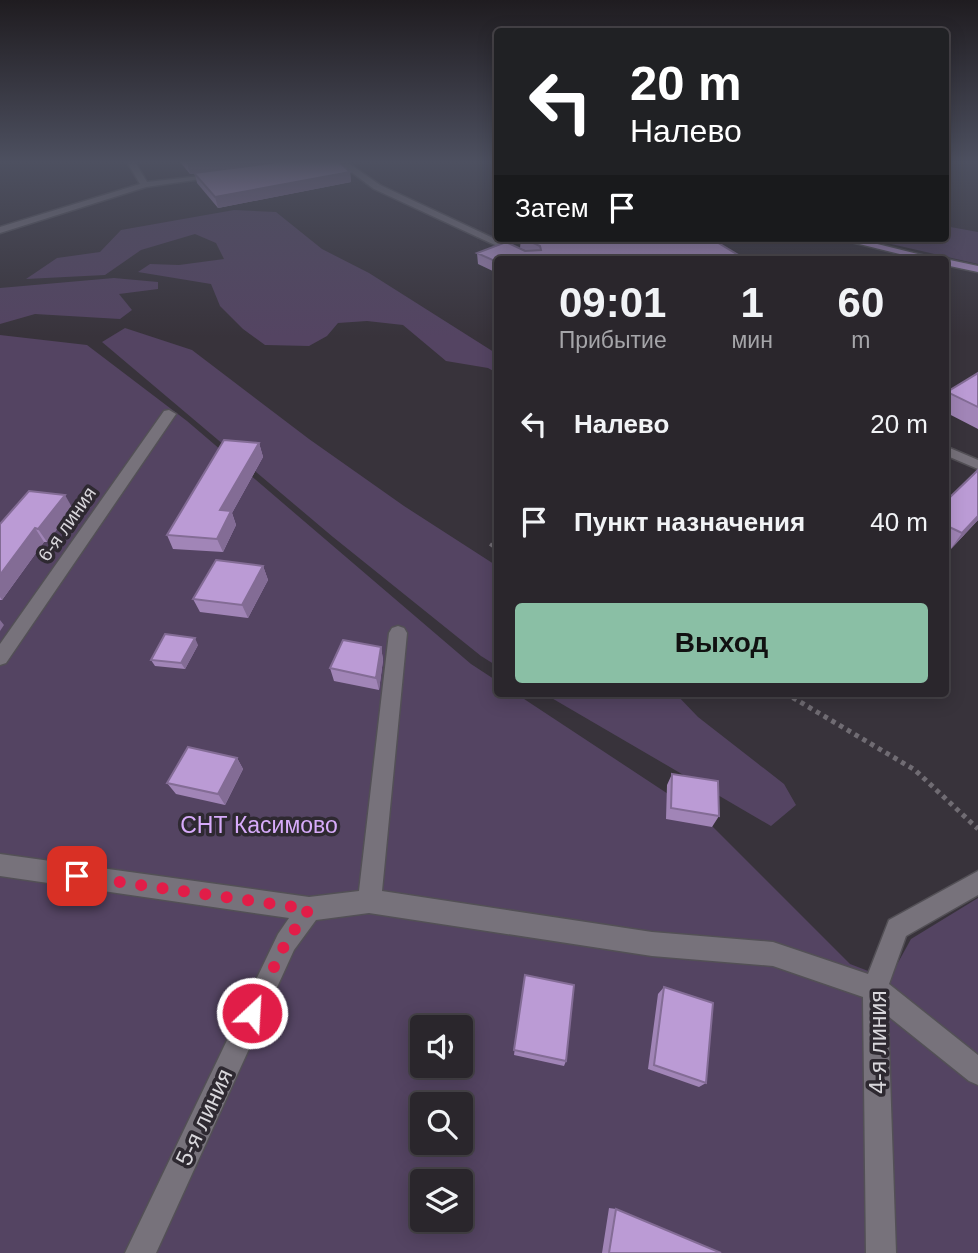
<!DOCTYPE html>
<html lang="ru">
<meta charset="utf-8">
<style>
:root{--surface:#2a262c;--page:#363238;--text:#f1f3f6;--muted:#a5a5a9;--line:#464348;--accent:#8abfa5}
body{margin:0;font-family:Arial,sans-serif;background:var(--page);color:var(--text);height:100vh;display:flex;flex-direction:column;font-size:26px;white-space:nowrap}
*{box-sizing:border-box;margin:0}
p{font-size:23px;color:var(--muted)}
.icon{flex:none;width:38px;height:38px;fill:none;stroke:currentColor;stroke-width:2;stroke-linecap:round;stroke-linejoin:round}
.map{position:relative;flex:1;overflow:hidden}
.drawer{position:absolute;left:494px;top:256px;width:455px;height:441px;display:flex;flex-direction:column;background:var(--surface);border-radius:7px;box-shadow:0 4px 18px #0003,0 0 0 2px var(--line)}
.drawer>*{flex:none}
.banner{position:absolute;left:494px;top:28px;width:455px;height:214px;border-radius:7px;box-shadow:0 4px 18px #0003,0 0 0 2px var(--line);background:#202124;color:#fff;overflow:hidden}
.tools{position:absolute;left:410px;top:1015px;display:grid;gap:14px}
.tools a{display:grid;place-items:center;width:63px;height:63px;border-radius:7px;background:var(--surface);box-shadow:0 4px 18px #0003,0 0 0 2px var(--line);font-size:35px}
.pin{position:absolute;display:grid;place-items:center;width:60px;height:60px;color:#fff;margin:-30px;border-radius:14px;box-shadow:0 4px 10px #0006}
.me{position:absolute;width:77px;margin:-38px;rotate:25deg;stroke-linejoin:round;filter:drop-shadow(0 0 5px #0008)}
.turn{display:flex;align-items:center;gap:24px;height:147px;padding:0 21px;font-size:32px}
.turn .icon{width:91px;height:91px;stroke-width:2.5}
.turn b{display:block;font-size:49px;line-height:60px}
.then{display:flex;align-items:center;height:66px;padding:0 21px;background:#0003;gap:14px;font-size:26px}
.eta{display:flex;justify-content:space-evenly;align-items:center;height:119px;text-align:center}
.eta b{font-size:42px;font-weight:700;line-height:49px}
.action{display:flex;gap:14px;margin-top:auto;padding:14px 21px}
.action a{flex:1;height:80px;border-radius:7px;background:var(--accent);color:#111;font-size:28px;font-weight:700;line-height:80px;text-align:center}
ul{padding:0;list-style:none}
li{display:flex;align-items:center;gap:21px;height:98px;padding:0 21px}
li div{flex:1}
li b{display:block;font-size:26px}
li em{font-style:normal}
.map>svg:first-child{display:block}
.green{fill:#544462;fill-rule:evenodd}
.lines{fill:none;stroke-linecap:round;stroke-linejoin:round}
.service-casing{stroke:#535056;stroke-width:3}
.minor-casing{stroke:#535056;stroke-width:3}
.primary-casing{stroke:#535056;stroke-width:3}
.path-far1{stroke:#706c73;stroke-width:3.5;stroke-dasharray:3.5 3.5;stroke-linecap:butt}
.path{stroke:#706c73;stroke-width:5;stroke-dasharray:4.5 4.5;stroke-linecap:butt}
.service{fill:#77727b;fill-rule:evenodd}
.minor{fill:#77727b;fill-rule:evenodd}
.primary{fill:#ab8dc3;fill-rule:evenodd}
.wall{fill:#a185b7}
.shaded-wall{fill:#836c95}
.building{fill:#bb9bd5;stroke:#836c95;stroke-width:2}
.route{stroke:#e11d48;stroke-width:12;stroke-dasharray:0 21.6}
.labels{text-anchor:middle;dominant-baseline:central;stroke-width:7;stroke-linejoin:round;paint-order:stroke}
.street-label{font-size:19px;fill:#d9d7dc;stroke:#2e2931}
.near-park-label{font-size:23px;fill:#d7abfa;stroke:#2e2931}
.near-street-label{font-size:23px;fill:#d9d7dc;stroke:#2e2931}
</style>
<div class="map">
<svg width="978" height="1253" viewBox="0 0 978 1253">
<rect width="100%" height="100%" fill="#38333b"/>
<path class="green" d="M234 210 276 212 322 249 369 273 497 354V373L488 368 446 361 403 325 367 321 338 323 327 336 309 346 265 345 243 329 220 306 211 284 138 272 150 264 179 265 224 259 216 243 195 234 141 250 105 275 26 279 57 258 100 252 121 230Z
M945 226 978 232V264L865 238H945Z
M114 278 158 282V289L119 294 132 310 120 319 35 314 0 324V288Z
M125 328 192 350 309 439 404 506 497 566V666L481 656 333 537 102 342Z
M0 335 87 345 187 421 471 664 497 681V693H515L703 817 850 964 889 979 911 939 978 898V1253H0ZM422 1027H460V1066H422ZM422 1104H460V1143H422ZM422 1181H460V1220H422Z
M543 693H675L698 717 784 784 796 805 771 826Z"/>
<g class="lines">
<defs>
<path id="service" d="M127 162H135L147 182 218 174 222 176 146 187 0 233V227L140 184Z"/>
<path id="minor" d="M338 162H347L380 185 538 259H525L374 189Z
M169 410 176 414 6 663 0 665V644L164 411Z
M945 446 978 460V469L945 455Z
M398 626 404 628 407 633 382 891 652 932 773 942 868 974 889 920 978 871V895L906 936 889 984 978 1055V1085L969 1081 888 1016 896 1253H866L863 997 773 966 652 956 369 913 316 920 294 950 156 1253H125L278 934 289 918 0 876V854L309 897 359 891 389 633 392 628Z"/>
<path id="primary" d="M835 238H853L938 259H920Z
M945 259 978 266V272L945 265Z"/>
</defs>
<use href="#service" class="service-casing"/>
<use href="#minor" class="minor-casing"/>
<use href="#primary" class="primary-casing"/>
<path class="path-far1" d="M490 544 497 549"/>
<path class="path" d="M785 693 915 770 978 829"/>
<use href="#service" class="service"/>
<use href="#minor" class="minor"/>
<use href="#primary" class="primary"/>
</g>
<path class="wall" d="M180 162H339L350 172 351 182 218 208 197 183 195 174H190Z
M521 238H710L497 259V273L478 264 477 253 527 251 520 248Z
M978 373V429L945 412V395L947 392Z
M259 443 263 457 232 513 236 525 223 552 173 549 167 535Z
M945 502 978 520 950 550 945 548Z
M73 509 47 542H44L2 600H0V524Z
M263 566 268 580 248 618 200 612 193 599Z
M198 645 185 669 155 666 151 660Z
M381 647 383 660 379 690 334 681 330 668Z
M237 758 243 769 225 805 176 794 167 783Z
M672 774 719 816 712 827 666 819 667 785Z
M525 975 566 1061 564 1066 514 1055Z
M664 987 706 1083 699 1087 648 1069 658 994Z
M609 1208 616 1209 721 1253H602Z"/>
<path class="shaded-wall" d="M201 162H307L190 174 187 163Z
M350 172 351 182 218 208 215 197Z
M259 443 263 457 232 513 236 525 223 552 217 539 220 510Z
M65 495 73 509 47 542 38 529Z
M978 516V520L950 550 962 533Z
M35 528 44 542 2 600 0 597V575Z
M263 566 268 580 248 618 242 605Z
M0 620 4 625 0 631Z
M195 638 198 645 185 669 181 663Z
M381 647 383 660 379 690 376 678Z
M237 758 243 769 225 805 218 794Z"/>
<path class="building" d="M278 162H339L350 172 215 197 194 173Z
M522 238H710L745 259H497V262L477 253 506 242 525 251 541 250 540 246Z
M978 373V407L947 392Z
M224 440 259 443 220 510 231 511 217 539 167 535Z
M978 470V516L962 533 945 525V502Z
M29 491 65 495 38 529 35 528 0 575V524Z
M216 560 263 566 242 605 193 599Z
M165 634 195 638 181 663 151 660Z
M343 640 381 647 376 678 330 668Z
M188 747 237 758 218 794 167 783Z
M672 774 718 781 719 816 671 808Z
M525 975 574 985 566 1061 514 1050Z
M664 987 713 1003 706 1083 654 1065Z
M616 1209 721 1253H609Z"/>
<linearGradient id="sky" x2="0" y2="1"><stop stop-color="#1f1c20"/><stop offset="0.48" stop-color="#4d5060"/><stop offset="1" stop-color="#4d5060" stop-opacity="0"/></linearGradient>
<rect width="978" height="337" fill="url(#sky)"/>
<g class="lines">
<path class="route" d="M77 876 309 909 286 942 252 1013"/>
</g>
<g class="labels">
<g class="street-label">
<text transform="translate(67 524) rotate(-55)">6-я линия</text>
</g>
<g class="near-park-label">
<text x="259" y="825">СНТ Касимово</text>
</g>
<g class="near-street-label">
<text transform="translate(878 1042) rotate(-90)">4-я линия</text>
<text transform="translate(204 1117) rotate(-65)">5-я линия</text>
</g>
</g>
</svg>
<div class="tools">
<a><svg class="icon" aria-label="sound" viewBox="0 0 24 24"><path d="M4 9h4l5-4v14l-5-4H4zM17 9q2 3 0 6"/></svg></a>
<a><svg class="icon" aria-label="search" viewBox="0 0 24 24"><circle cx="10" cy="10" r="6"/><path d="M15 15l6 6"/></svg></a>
<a><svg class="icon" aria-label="layers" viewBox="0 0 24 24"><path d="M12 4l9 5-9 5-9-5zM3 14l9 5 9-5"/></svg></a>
</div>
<div class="pin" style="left:77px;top:876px;background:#d93025"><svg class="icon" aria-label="arrive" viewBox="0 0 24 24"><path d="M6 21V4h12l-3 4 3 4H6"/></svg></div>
<svg class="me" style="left:252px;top:1013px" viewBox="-20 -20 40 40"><circle r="17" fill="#e11d48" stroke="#fff" stroke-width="3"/><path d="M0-11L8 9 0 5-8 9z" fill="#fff"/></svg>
<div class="banner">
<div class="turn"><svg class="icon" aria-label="left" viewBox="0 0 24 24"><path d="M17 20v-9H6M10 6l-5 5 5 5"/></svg><div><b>20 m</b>Налево</div></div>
<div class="then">Затем<svg class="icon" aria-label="arrive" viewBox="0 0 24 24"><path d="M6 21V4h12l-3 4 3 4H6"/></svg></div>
</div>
<section class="drawer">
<div class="eta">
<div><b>09:01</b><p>Прибытие</p></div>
<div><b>1</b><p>мин</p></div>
<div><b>60</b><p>m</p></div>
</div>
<ul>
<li><svg class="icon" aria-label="left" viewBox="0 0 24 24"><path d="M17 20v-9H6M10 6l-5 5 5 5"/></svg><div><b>Налево</b></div><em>20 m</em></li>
<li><svg class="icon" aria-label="arrive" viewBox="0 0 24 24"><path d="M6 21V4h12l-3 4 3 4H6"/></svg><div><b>Пункт назначения</b></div><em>40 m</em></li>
</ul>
<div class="action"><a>Выход</a></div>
</section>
</div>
